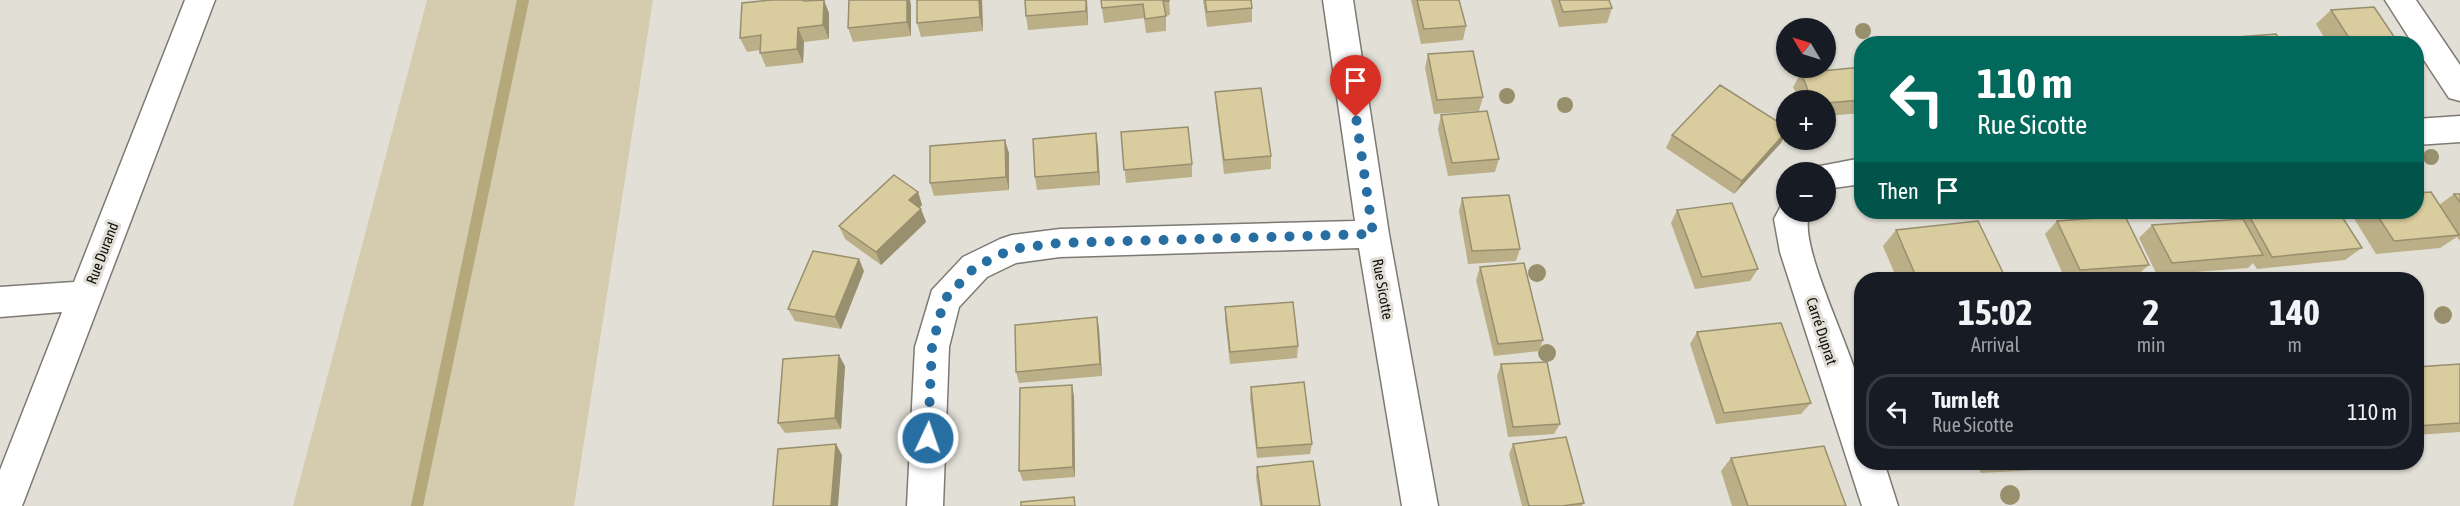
<!DOCTYPE html>
<meta charset="utf-8">
<style>
:root{--surface:#171b24;--page:#20242c;--text:#f1f3f6;--muted:#9ea1a6;--line:#363941}
body{margin:0;font-family:"Asap Condensed",sans-serif;background:var(--page);color:var(--text);height:100vh;display:flex;flex-direction:column;font-size:22px;white-space:nowrap}
*{box-sizing:border-box;margin:0}
p{font-size:20px;color:var(--muted)}
.icon{flex:none;width:33px;height:33px;fill:none;stroke:currentColor;stroke-width:2;stroke-linecap:round;stroke-linejoin:round}
.map{position:relative;flex:1;overflow:hidden}
.side{position:absolute;left:1854px;top:272px;width:570px;height:198px;display:flex;flex-direction:column;background:var(--surface);border-radius:24px;box-shadow:0 2px 4px #0004}
.side>*{flex:none}
.hud{position:absolute;left:1854px;top:36px;width:570px;height:183px;border-radius:24px;box-shadow:0 2px 4px #0004;background:#00695c;color:#fff;overflow:hidden}
.needle{width:39px;rotate:308deg}
.buttons{position:absolute;left:1776px;top:18px;display:grid;gap:12px}
.buttons a{display:grid;place-items:center;width:60px;height:60px;border-radius:50%;background:var(--surface);box-shadow:0 2px 4px #0004;font-size:30px}
.pin{position:absolute;display:grid;place-items:center;width:51px;height:51px;color:#fff;margin:-62px -26px;border-radius:50% 50% 50% 0;rotate:-45deg;box-shadow:0 0 6px #0007}
.pin .icon{rotate:45deg}
.me{position:absolute;width:66px;margin:-33px;rotate:3deg;stroke-linejoin:round;filter:drop-shadow(0 0 4px #0008)}
.turn{display:flex;align-items:center;gap:21px;height:126px;padding:0 24px;font-size:27px}
.turn .icon{width:78px;height:78px;stroke-width:2.5}
.turn b{display:block;font-size:42px;line-height:51px}
.then{display:flex;align-items:center;height:57px;padding:0 24px;background:#0003;gap:12px;font-size:22px}
.eta{display:flex;justify-content:space-evenly;align-items:center;height:102px;text-align:center}
.eta b{font-size:36px;font-weight:700;line-height:42px}
ul{padding:0;list-style:none}
li{display:flex;align-items:center;gap:18px;height:75px;margin:0 12px 9px;padding:0 12px;border:3px solid var(--line);border-radius:24px}
li div{flex:1}
li b{display:block;font-size:22px}
li em{font-style:normal}
.map>svg:first-child{display:block}
.green{fill:#d5ccaf}
.lines{fill:none;stroke-linecap:round;stroke-linejoin:round}
.stream{stroke:#b5a97c;stroke-width:12}
.minor-casing{stroke:#7c7a72;stroke-width:3}
.minor{fill:#fff;fill-rule:evenodd}
.tree{fill:#988f6d}
.wall{fill:#bbaf88}
.shaded-wall{fill:#988f6f}
.building{fill:#d9cc9e;stroke:#988f6f;stroke-width:1.5}
.route{stroke:#276fa3;stroke-width:10;stroke-dasharray:0 18}
.labels{text-anchor:middle;dominant-baseline:central;stroke-width:6;stroke-linejoin:round;paint-order:stroke}
.street-label{font-size:15px;fill:#0e0d0a;stroke:#e2dfd6}
</style>
<div class="map">
<svg width="2460" height="506" viewBox="0 0 2460 506">
<rect width="100%" height="100%" fill="#e2dfd6"/>
<path class="green" d="M427 0H653L574 506H293Z"/>
<g class="lines">
<path class="stream" d="M417 506 523 0"/>
<defs>
<path id="minor" d="M185 0H215L22 506H0V470L62 312 0 317V287L74 282Z
M1323 0H1353L1389 234 1438 506H1402L1359 248 1060 257 1016 263 987 277 959 307 949 347 943 506H907L915 347 932 290 963 257 1000 239 1012 235 1060 229 1355 221Z
M2385 0H2416L2460 65V101L2449 98 2416 48V44H2413Z
M2460 116V142L2416 145V119Z
M1862 158V184L1826 189V172H1812L1815 167Z
M1786 201V212H1810C1795 243 1857 357 1862 397 1864 418 1862 441 1862 462H1884L1898 506H1862L1780 252 1774 219 1783 202Z"/>
</defs>
<use href="#minor" class="minor-casing"/>
<use href="#minor" class="minor"/>
</g>
<g class="tree">
<circle cx="1863" cy="31" r="8"/>
<circle cx="1507" cy="96" r="8"/>
<circle cx="1565" cy="105" r="8"/>
<circle cx="2431" cy="157" r="8"/>
<circle cx="1537" cy="273" r="9"/>
<circle cx="2443" cy="315" r="9"/>
<circle cx="1547" cy="353" r="9"/>
<circle cx="2010" cy="495" r="10"/>
</g>
<path class="wall" d="M917 0H982L983 31 921 37 917 23Z
M1025 0H1087L1088 25 1028 30 1026 16Z
M1101 0H1169L1170 15 1166 16V31L1146 33 1144 18 1104 23Z
M1203 0H1251L1252 8V22L1207 27Z
M1411 0H1459L1466 26 1463 40 1421 44Z
M1551 0H1609L1612 8 1607 23 1559 27Z
M805 1 829 13V39L804 42 803 63 766 67 760 53V50L747 52 740 38Z
M911 5V36L853 42 848 28Z
M2331 10 2399 44H2328L2316 24Z
M2212 39 2282 44H2207Z
M1428 54 1483 97 1479 111 1434 114 1425 68Z
M1862 67V113L1826 116V100H1799L1793 87 1801 73Z
M1215 92 1271 156V169L1224 174 1216 106Z
M1441 115 1499 159 1495 172 1448 176 1438 129Z
M1786 127V133L1781 143 1734 194 1666 148 1672 135Z
M1121 132 1192 164V177L1126 183Z
M1098 147 1100 185 1037 190 1035 177Z
M1009 153V190L934 196 930 183Z
M918 192 922 205 920 208 921 209 926 222 881 265 845 239 839 226Z
M2454 194H2460V241L2457 237 2440 248 2376 254 2350 212H2416L2439 205Z
M1462 198 1520 249 1516 261 1468 264 1459 211Z
M1677 210 1758 269 1750 281 1695 289 1671 223Z
M2243 212H2339L2362 248 2345 260 2257 269 2253 263 2248 268 2157 275 2139 238 2152 225 2233 219Z
M2057 221 2149 265 2135 277 2107 279H2065L2045 234Z
M1896 230 2006 279H1897L1883 246Z
M1480 267 1543 340 1539 351 1494 356 1476 280Z
M864 271 841 329 795 321 788 309Z
M1225 307 1298 346 1297 358 1230 364 1225 319Z
M1097 317 1099 329 1102 376 1019 383 1016 372Z
M1697 332 1811 403 1801 414 1716 424 1690 344Z
M1501 364 1560 424 1554 434 1508 437 1497 376Z
M2460 364V432L2416 435V367Z
M845 366 841 429 785 433 778 423Z
M1251 387 1312 444 1310 454 1257 458 1250 398Z
M1074 396 1075 477 1023 481 1019 471Z
M1513 444 1584 503 1582 506H1522L1509 454Z
M1731 458 1846 506H1732L1721 471Z
M1977 462H2097L2090 467 1981 473Z
M2163 462H2226L2167 470Z
M1257 467 1320 506H1260L1256 477Z"/>
<path class="shaded-wall" d="M824 0 829 13V39L823 25Z
M907 0H910L911 5V36L907 22Z
M979 0H982L983 31 980 17Z
M1086 0H1087L1088 25 1086 11Z
M798 28 804 42 803 63 797 49Z
M1786 132 1781 143 1734 194 1742 181Z
M1096 133 1098 147 1100 185 1098 172Z
M1005 140 1009 153V190L1006 177Z
M918 192 922 205 914 213 909 200Z
M921 209 926 222 881 265 876 252Z
M859 259 864 271 841 329 835 317Z
M1097 317 1099 329 1102 376 1100 364Z
M839 355 845 366 841 429 835 418Z
M1072 385 1074 396 1075 477 1073 467Z
M836 444 842 455 838 506H831Z"/>
<path class="building" d="M771 0H804V1L824 0 823 25 798 28 797 49 760 53 761 35 740 38 742 3Z
M849 0H907V22L848 28Z
M917 0H979L980 17 917 23Z
M1025 0H1086V11L1026 16Z
M1101 0H1169V1H1163L1166 16 1145 19 1143 4 1102 8Z
M1205 0H1251L1252 8 1207 12Z
M1417 0H1459L1466 26 1424 29Z
M1559 0H1609L1612 8 1563 12Z
M2374 7 2399 44H2353L2331 10Z
M2276 34 2282 44H2215L2212 39Z
M2176 39 2178 44H2114V43Z
M1473 51 1483 97 1437 100 1428 54Z
M1862 67V100L1826 103V100H1812L1801 73Z
M1720 85 1786 127V132L1742 181 1672 135Z
M1261 88 1271 156 1224 160 1215 92Z
M1487 111 1499 159 1452 163 1441 115Z
M1188 127 1192 164 1124 170 1121 132Z
M1096 133 1098 172 1035 177 1033 139Z
M1005 140 1006 177 930 183V146Z
M894 175 918 192 909 200 921 209 876 252 839 226Z
M2431 192 2459 235 2394 241 2375 212H2416V193Z
M2454 194H2460V202Z
M1509 195 1520 249 1472 251 1462 198Z
M1732 203 1758 269 1702 277 1677 210Z
M2247 212H2339L2362 248 2272 257Z
M2125 216 2149 265 2080 270 2057 221Z
M2243 219 2263 255 2172 263 2152 225Z
M1978 221 2006 279H1917L1896 230Z
M813 251 859 259 835 317 788 309Z
M1524 263 1543 340 1498 344 1480 267Z
M1293 302 1298 346 1230 352 1225 307Z
M1097 317 1100 364 1016 372 1015 325Z
M1781 323 1811 403 1724 413 1697 332Z
M839 355 835 418 778 423 783 359Z
M1547 362 1560 424 1513 427 1501 364Z
M2460 364V423L2416 426V367Z
M1304 382 1312 444 1257 448 1251 387Z
M1072 385 1073 467 1019 471 1020 388Z
M1566 437 1584 503 1562 506H1529L1513 444Z
M836 444 831 506H773L778 449Z
M1824 446 1846 506H1748L1731 458Z
M1313 461 1320 506H1262L1257 467Z
M1074 497 1075 506H1021V502Z"/>
<g class="lines">
<path class="route" d="M928 438 932 347 944 300 975 267 1012 249 1060 243 1373 234 1356 117"/>
</g>
<g class="labels">
<g class="street-label">
<text transform="translate(102 253) rotate(-69)">Rue Durand</text>
<text transform="translate(1383 289) rotate(80)">Rue Sicotte</text>
<text transform="translate(1822 331) rotate(72)">Carré Duprat</text>
</g>
</g>
</svg>
<div class="buttons">
<a><svg class="needle" viewBox="-14 -14 28 28"><path d="M0-13l5 13h-10z" fill="#e53935"/><path d="M0 13l5-13h-10z" fill="#9ea1a6"/></svg></a>
<a>+</a>
<a>−</a>
</div>
<div class="pin" style="left:1356px;top:117px;background:#d93025"><svg class="icon" aria-label="arrive" viewBox="0 0 24 24"><path d="M6 21V4h12l-3 4 3 4H6"/></svg></div>
<svg class="me" style="left:928px;top:438px" viewBox="-20 -20 40 40"><circle r="17" fill="#276fa3" stroke="#fff" stroke-width="3"/><path d="M0-11L8 9 0 5-8 9z" fill="#fff"/></svg>
<div class="hud">
<div class="turn"><svg class="icon" aria-label="left" viewBox="0 0 24 24"><path d="M17 20v-9H6M10 6l-5 5 5 5"/></svg><div><b>110 m</b>Rue Sicotte</div></div>
<div class="then">Then<svg class="icon" aria-label="arrive" viewBox="0 0 24 24"><path d="M6 21V4h12l-3 4 3 4H6"/></svg></div>
</div>
<section class="side">
<div class="eta">
<div><b>15:02</b><p>Arrival</p></div>
<div><b>2</b><p>min</p></div>
<div><b>140</b><p>m</p></div>
</div>
<ul>
<li><svg class="icon" aria-label="left" viewBox="0 0 24 24"><path d="M17 20v-9H6M10 6l-5 5 5 5"/></svg><div><b>Turn left</b><p>Rue Sicotte</p></div><em>110 m</em></li>
</ul>
</section>
</div>
